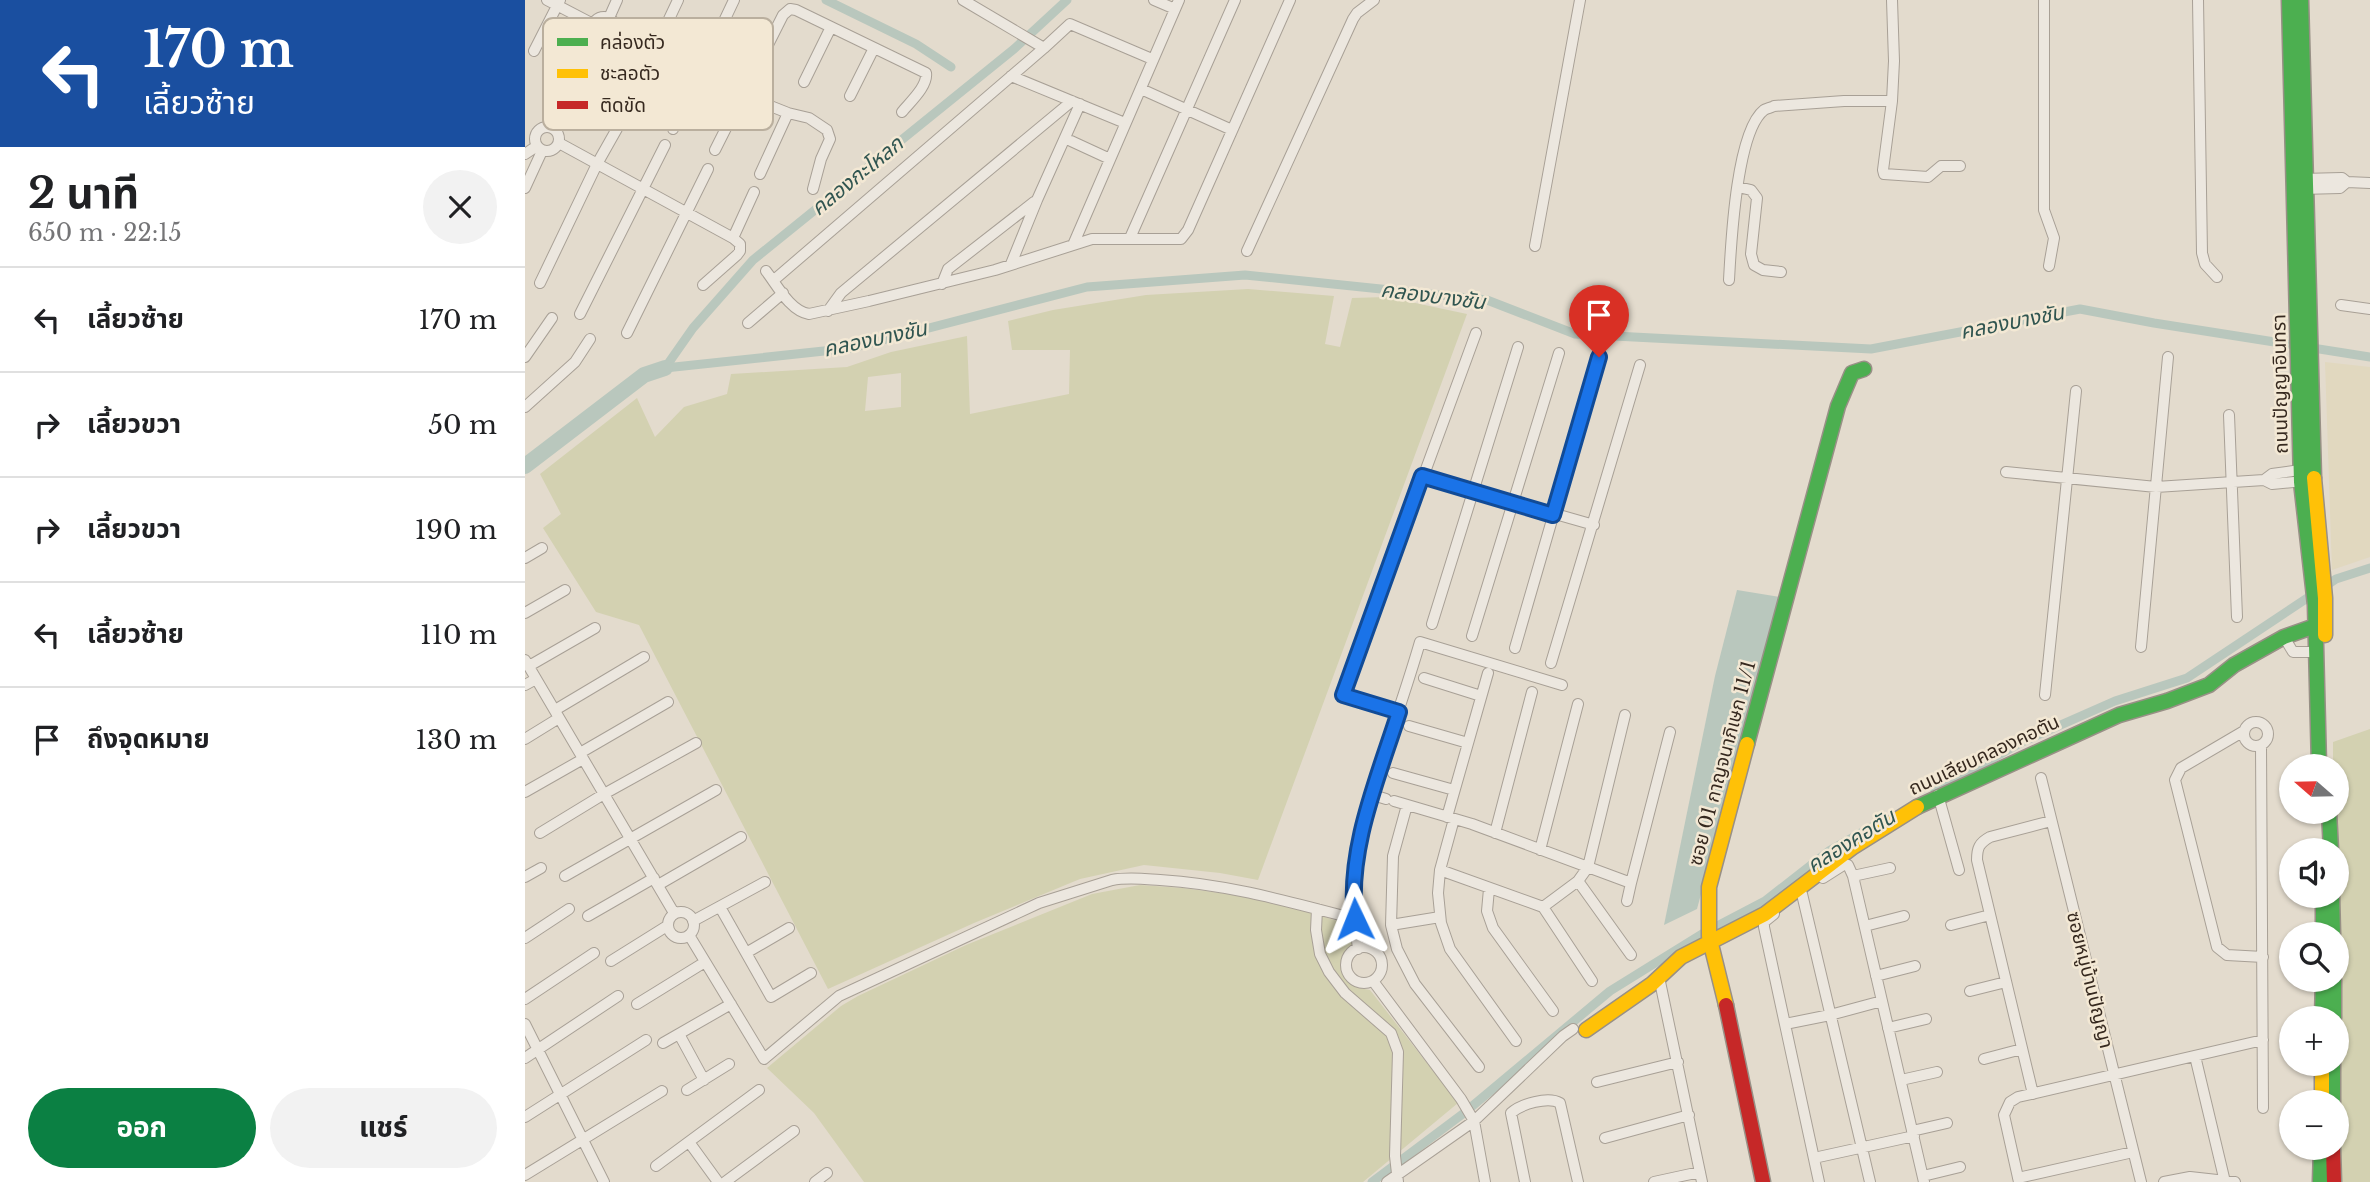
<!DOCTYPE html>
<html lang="th">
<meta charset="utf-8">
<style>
:root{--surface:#fff;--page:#f2f2f2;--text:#202124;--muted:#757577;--line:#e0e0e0;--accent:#0b8043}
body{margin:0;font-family:"Libre Baskerville","Noto Sans Thai",serif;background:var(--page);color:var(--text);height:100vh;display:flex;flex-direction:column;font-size:26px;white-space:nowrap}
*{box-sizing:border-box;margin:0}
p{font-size:23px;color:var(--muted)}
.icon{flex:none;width:38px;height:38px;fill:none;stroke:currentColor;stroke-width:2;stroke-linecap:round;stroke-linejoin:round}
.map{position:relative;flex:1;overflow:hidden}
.drawer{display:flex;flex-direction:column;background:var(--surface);width:525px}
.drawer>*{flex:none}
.banner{background:#1a4fa0;color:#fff;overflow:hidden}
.needle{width:46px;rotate:290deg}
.tools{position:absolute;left:1754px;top:754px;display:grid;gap:14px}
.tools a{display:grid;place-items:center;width:70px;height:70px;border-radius:50%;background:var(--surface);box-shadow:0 2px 5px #0004;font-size:35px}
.pin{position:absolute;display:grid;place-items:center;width:60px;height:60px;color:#fff;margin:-72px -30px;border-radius:50% 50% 50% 0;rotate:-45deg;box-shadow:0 0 7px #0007}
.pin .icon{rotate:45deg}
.me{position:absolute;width:77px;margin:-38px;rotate:358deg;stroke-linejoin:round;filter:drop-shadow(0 0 5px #0008)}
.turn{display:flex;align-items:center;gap:24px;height:147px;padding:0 28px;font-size:32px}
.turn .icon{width:91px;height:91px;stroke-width:2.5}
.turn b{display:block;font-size:49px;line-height:60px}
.round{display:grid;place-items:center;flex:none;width:74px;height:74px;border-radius:37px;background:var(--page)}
.headline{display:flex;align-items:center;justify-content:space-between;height:119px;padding:0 28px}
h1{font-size:42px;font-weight:700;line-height:52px}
.cta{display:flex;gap:14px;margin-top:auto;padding:14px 28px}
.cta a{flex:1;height:80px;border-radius:42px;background:var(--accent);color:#fff;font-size:28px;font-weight:700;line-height:80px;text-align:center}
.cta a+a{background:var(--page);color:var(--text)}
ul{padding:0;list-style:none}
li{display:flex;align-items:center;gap:21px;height:105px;padding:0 28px;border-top:2px solid var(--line)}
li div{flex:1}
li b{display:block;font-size:26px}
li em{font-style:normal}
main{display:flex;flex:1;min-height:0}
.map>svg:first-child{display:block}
.farmland{fill:#e1d8bf}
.green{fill:#d3d1b1;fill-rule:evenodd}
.water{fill:#b9c7bd}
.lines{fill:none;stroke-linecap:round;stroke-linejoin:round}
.canal{stroke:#b9c7bd;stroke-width:9}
.river{stroke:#b9c7bd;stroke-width:16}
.street-casing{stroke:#a8a096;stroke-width:12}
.fast-casing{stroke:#989086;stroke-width:17}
.slow-casing{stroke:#989086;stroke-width:17}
.jam-casing{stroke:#989086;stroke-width:17}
.street{stroke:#ece7df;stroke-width:10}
.fast{stroke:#4caf50;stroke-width:14}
.slow{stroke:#ffc107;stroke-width:14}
.jam{stroke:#c62828;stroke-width:14}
.route-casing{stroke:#114b97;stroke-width:18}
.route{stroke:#1a73e8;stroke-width:12}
.labels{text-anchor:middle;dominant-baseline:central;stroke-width:5;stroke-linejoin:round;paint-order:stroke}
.street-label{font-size:19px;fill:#36291f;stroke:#f3e8d4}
.water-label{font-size:21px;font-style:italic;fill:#305550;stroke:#f3e8d4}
.key{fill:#f3e8d4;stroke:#baaf9e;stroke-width:2}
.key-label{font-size:19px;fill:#36291f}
</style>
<main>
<section class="drawer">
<div class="banner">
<div class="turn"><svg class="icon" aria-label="left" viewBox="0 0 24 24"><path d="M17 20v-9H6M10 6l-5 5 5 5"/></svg><div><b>170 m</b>เลี้ยวซ้าย</div></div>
</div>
<div class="headline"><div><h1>2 นาที</h1><p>650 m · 22:15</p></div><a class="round"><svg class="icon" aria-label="close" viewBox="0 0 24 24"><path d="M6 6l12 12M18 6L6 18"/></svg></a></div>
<ul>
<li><svg class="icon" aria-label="left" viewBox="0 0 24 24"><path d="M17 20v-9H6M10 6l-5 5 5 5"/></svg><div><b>เลี้ยวซ้าย</b></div><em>170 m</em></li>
<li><svg class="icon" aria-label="right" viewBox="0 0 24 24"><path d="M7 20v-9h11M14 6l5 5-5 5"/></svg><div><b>เลี้ยวขวา</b></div><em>50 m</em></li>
<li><svg class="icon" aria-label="right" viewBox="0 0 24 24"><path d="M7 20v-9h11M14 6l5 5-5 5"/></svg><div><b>เลี้ยวขวา</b></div><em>190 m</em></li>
<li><svg class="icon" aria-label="left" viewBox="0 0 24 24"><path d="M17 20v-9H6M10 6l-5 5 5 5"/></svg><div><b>เลี้ยวซ้าย</b></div><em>110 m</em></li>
<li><svg class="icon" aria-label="arrive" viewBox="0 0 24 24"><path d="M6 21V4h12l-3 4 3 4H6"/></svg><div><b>ถึงจุดหมาย</b></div><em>130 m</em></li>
</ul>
<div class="cta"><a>ออก</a><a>แชร์</a></div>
</section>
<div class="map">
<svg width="1845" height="1182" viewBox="0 0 1845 1182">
<rect width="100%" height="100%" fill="#e3dbcd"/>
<path class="farmland" d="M1800 362 1845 367V557L1807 570Z"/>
<path class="green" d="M723 289 809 296 800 344 815 347 827 298 862 297 942 314 733 880 695 873 619 865 555 879 449 923 303 989 114 625 71 612 18 528 36 514 15 474 112 398 130 437 159 407 202 394 206 374 322 367 366 352 442 336 445 414 544 394 545 350H487L483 321 528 310 621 295ZM376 373V407L340 411 343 377Z
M1845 729V1182H1810L1811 850 1808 812H1811V766H1808V742Z
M615 885 658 888 740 899 829 926C829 931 830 938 828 943 827 948 820 951 818 957 811 977 828 988 845 990L933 1103 838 1182H339L289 1113 242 1068 316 1006 333 996 441 945 567 894Z"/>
<path class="water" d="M1212 590 1255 597 1172 909 1139 925 1190 676Z"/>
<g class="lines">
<path class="canal" d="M301 0 391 44 426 67
M140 368 327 348 562 287 720 275 962 300 1050 334 1346 349 1555 309 1629 323 1845 357
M140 368 168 328 228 260 489 49 542 0
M1410 791 1495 743 1590 701 1662 678 1811 579 1845 568
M847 1182 939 1113 1085 991 1177 934 1240 901 1304 851 1359 820"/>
<path class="river" d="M0 466 119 375 140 368"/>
<defs>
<path id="street" d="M22 0 68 24
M629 0 650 9
M1519 0V210L1529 238 1524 266
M1673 0 1677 253 1680 264 1692 277
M67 29a12 12 0 1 1 24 0a12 12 0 1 1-24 0Z
M84 18 92 0
M90 34 218 95 263 113 284 118 302 130 305 139 296 159 288 189
M519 48 545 24 627 59
M9 51 35 0
M486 76 600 123
M279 82 306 27
M616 89 707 130
M325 96 349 48
M1367 101 1358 170 1359 174 1403 177 1416 166H1435
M105 102 153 0
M10 139a12 12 0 1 1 24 0a12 12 0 1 1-24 0Z
M29 129 75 40
M148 129 209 0
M546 141 585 159
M34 143 208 238 215 244V251L212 255 178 285
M190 150 258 15 265 9 271 10 401 73C403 86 385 102 377 112
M0 154 12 146
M235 174 263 113
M1777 179 1817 178 1822 182 1845 183
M1213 187 1226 190 1232 198 1226 254 1229 265 1238 270 1256 272
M0 188 17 151
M1776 189 1815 188 1822 182
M208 238 229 192
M605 238 710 0
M548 245 654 0
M1010 246 1055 0
M722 251 828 19 832 13 849 0
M486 264 512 200 555 104
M241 271C252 285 265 311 284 314L344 301 470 270 567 239H656L663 230 765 0
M249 280 519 48 438 0
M1204 280C1206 244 1211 132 1239 110 1240 109 1248 107 1249 106L1319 101H1367L1369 61 1367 0
M15 283 72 164 98 118
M417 284 423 269 509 202
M1816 305 1845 309
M303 311 316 293 547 101
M55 314 140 145
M223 323 258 293
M102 333 183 169
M0 357 27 318
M0 407 50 362 65 339
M1704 415 1712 617
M1481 472 1631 487 1739 480 1747 484 1779 481
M897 476 1069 525
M1739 480 1747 474 1782 469
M0 558 17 548
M0 613 40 590
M907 624 993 347
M947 636 1034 353
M1759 637 1768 652H1791
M1616 647 1643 357
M990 648 1074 357
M0 660 149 913
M1026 663 1115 365
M4 666 70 628
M899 678 956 696
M0 685 11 679
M1520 695 1551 391
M30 710 119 657
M874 712 818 695 951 333
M1719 734a12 12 0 1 1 24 0a12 12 0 1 1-24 0Z
M884 726 943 743
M1719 731 1656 768 1650 780 1692 947 1702 955 1738 957
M0 739 34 718
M1736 745 1738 1108
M55 753 143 702
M868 773 929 790
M1516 778 1616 1182
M0 792 58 759
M848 795 861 799
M1413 795 1434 870
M869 801 947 824 1106 883 1145 732
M882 805 868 856 866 925 872 949 890 984 954 1067
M922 817 963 673
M929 819 915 870 913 893 916 923 925 949 991 1041
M15 833 79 794 171 743
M970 833 1007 692
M1015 850 1053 704
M915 870 1018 907 1067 981
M40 876 191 790
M1328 876 1365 868
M0 877 16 868
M1298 878 1320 864 1323 865 1328 876 1399 1182
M1053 881 1106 955
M133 885 216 837
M964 889 962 911 968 928 1028 1011
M1277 894 1345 1182
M1102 901 1106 883
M195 907 246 997 286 973
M1018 907 1053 881 1063 867 1100 715
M792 909 791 930 795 954 804 972 820 993 866 1033 873 1052 870 1156 873 1182
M143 925a13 13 0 1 1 26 0a13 13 0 1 1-26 0Z
M1249 914 1239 922V927L1294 1182
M63 916 129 878
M168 921 240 882
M866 925 915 917
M1426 925 1465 915
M1340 926 1379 916
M164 935 239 1059 314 996 514 903 587 880C603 877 619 879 635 880 702 884 765 902 830 919
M0 938 44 909
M821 965a18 18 0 1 1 36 0a18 18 0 1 1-36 0Z
M833 949C830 921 824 891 830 863 844 788 874 715 895 642L1037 685
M221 953 264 928
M86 961 142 926
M1351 976 1390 966
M1134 977 1177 1182
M848 981 936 1099 949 1121 960 1182
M1445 991 1481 982
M0 999 69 953
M112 1004 180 962
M0 1024 79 1182
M1260 1024 1305 1015 1357 1001
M1363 1028 1401 1019
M154 1034 179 1080
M138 1043 206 1004
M1670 1056 1700 1182
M0 1058 93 996
M1459 1059 1497 1049
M1376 1080 1412 1072
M1072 1082 1153 1062
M162 1090 204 1064
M1508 1094 1452 860C1452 848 1454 843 1465 837L1526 821
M0 1117 121 1040
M1387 1131 1422 1123
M1080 1138 1164 1115
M164 1142 193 1182
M1289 1158 1389 1136
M131 1166 234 1090
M0 1175 137 1091
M1398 1176 1435 1167
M1493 1178 1608 1152
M200 1182 269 1131
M290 1182 302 1173
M862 1182 949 1121 1038 1036 1048 1029
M1000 1182 986 1113C996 1104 1023 1096 1035 1103L1053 1182
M1129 1182 1175 1172
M1494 1182 1479 1115 1485 1102 1493 1097 1738 1040
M1639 1182 1665 1177 1710 1182"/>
<path id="fast" d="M1764 0 1776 482 1790 605 1794 766
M1776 0 1789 478
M1222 744 1313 406 1327 373 1339 369
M1392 807 1594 715 1642 701 1684 685 1709 665 1759 637 1790 626
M1804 812 1806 850
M1807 896 1808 934
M1798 901V934
M1809 980V1018
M1797 1018 1798 980
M1808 1064V1102
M1795 1182 1796 1148"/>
<path id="slow" d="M1789 478 1800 598V635
M1201 1005 1184 936V887L1222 744
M1061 1030 1127 984 1156 957 1240 914 1328 847 1392 807
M1797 1064V1102"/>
<path id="jam" d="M1201 1005 1238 1182
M1808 1148 1809 1182"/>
</defs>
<use href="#street" class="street-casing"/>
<use href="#fast" class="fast-casing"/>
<use href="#slow" class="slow-casing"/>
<use href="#jam" class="jam-casing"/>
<use href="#street" class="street"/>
<use href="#fast" class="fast"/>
<use href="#slow" class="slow"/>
<use href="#jam" class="jam"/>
</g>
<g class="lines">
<defs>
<path id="route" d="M830 919C822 849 853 778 874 712L818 695 897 476 1028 515 1074 357"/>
</defs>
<use href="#route" class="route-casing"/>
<use href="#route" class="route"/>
</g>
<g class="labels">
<g class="street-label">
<text transform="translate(1755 384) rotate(-91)">ถนนปัญญาอินทรา</text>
<text transform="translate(1459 755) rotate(-25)">ถนนเลียบคลองคอตัน</text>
<text transform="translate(1197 763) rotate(-75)">ซอย 01 กาญจนาภิเษก 11/1</text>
<text transform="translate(1565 980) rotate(76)">ซอยหมู่บ้านปัญญา</text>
</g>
<g class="water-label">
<text transform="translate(332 176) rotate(-39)">คลองกะโหลก</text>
<text transform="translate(908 296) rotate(7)">คลองบางชัน</text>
<text transform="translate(1487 322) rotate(-11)">คลองบางชัน</text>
<text transform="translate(350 339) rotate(-12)">คลองบางชัน</text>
<text transform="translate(1326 841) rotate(-32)">คลองคอตัน</text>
</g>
</g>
<rect x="18" y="18" width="230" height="112" rx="10" class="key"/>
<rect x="32" y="38" width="31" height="8" fill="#4caf50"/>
<rect x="32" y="69" width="31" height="9" fill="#ffc107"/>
<rect x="32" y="101" width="31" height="8" fill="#c62828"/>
<g class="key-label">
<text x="75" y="49">คล่องตัว</text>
<text x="75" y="80">ชะลอตัว</text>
<text x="75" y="112">ติดขัด</text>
</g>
</svg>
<div class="tools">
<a><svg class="needle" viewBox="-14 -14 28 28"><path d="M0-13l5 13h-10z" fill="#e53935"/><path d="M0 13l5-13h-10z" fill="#757577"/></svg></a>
<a><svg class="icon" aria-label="sound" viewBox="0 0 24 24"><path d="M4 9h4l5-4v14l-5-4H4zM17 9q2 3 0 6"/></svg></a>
<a><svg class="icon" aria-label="search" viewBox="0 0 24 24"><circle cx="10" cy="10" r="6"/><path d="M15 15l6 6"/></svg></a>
<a>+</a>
<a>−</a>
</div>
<div class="pin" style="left:1074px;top:357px;background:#d93025"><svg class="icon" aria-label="arrive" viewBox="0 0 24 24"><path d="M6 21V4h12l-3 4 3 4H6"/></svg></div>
<svg class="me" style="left:830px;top:919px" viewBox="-20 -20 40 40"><path d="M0-17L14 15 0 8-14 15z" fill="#1a73e8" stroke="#fff" stroke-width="4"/></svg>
</div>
</main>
